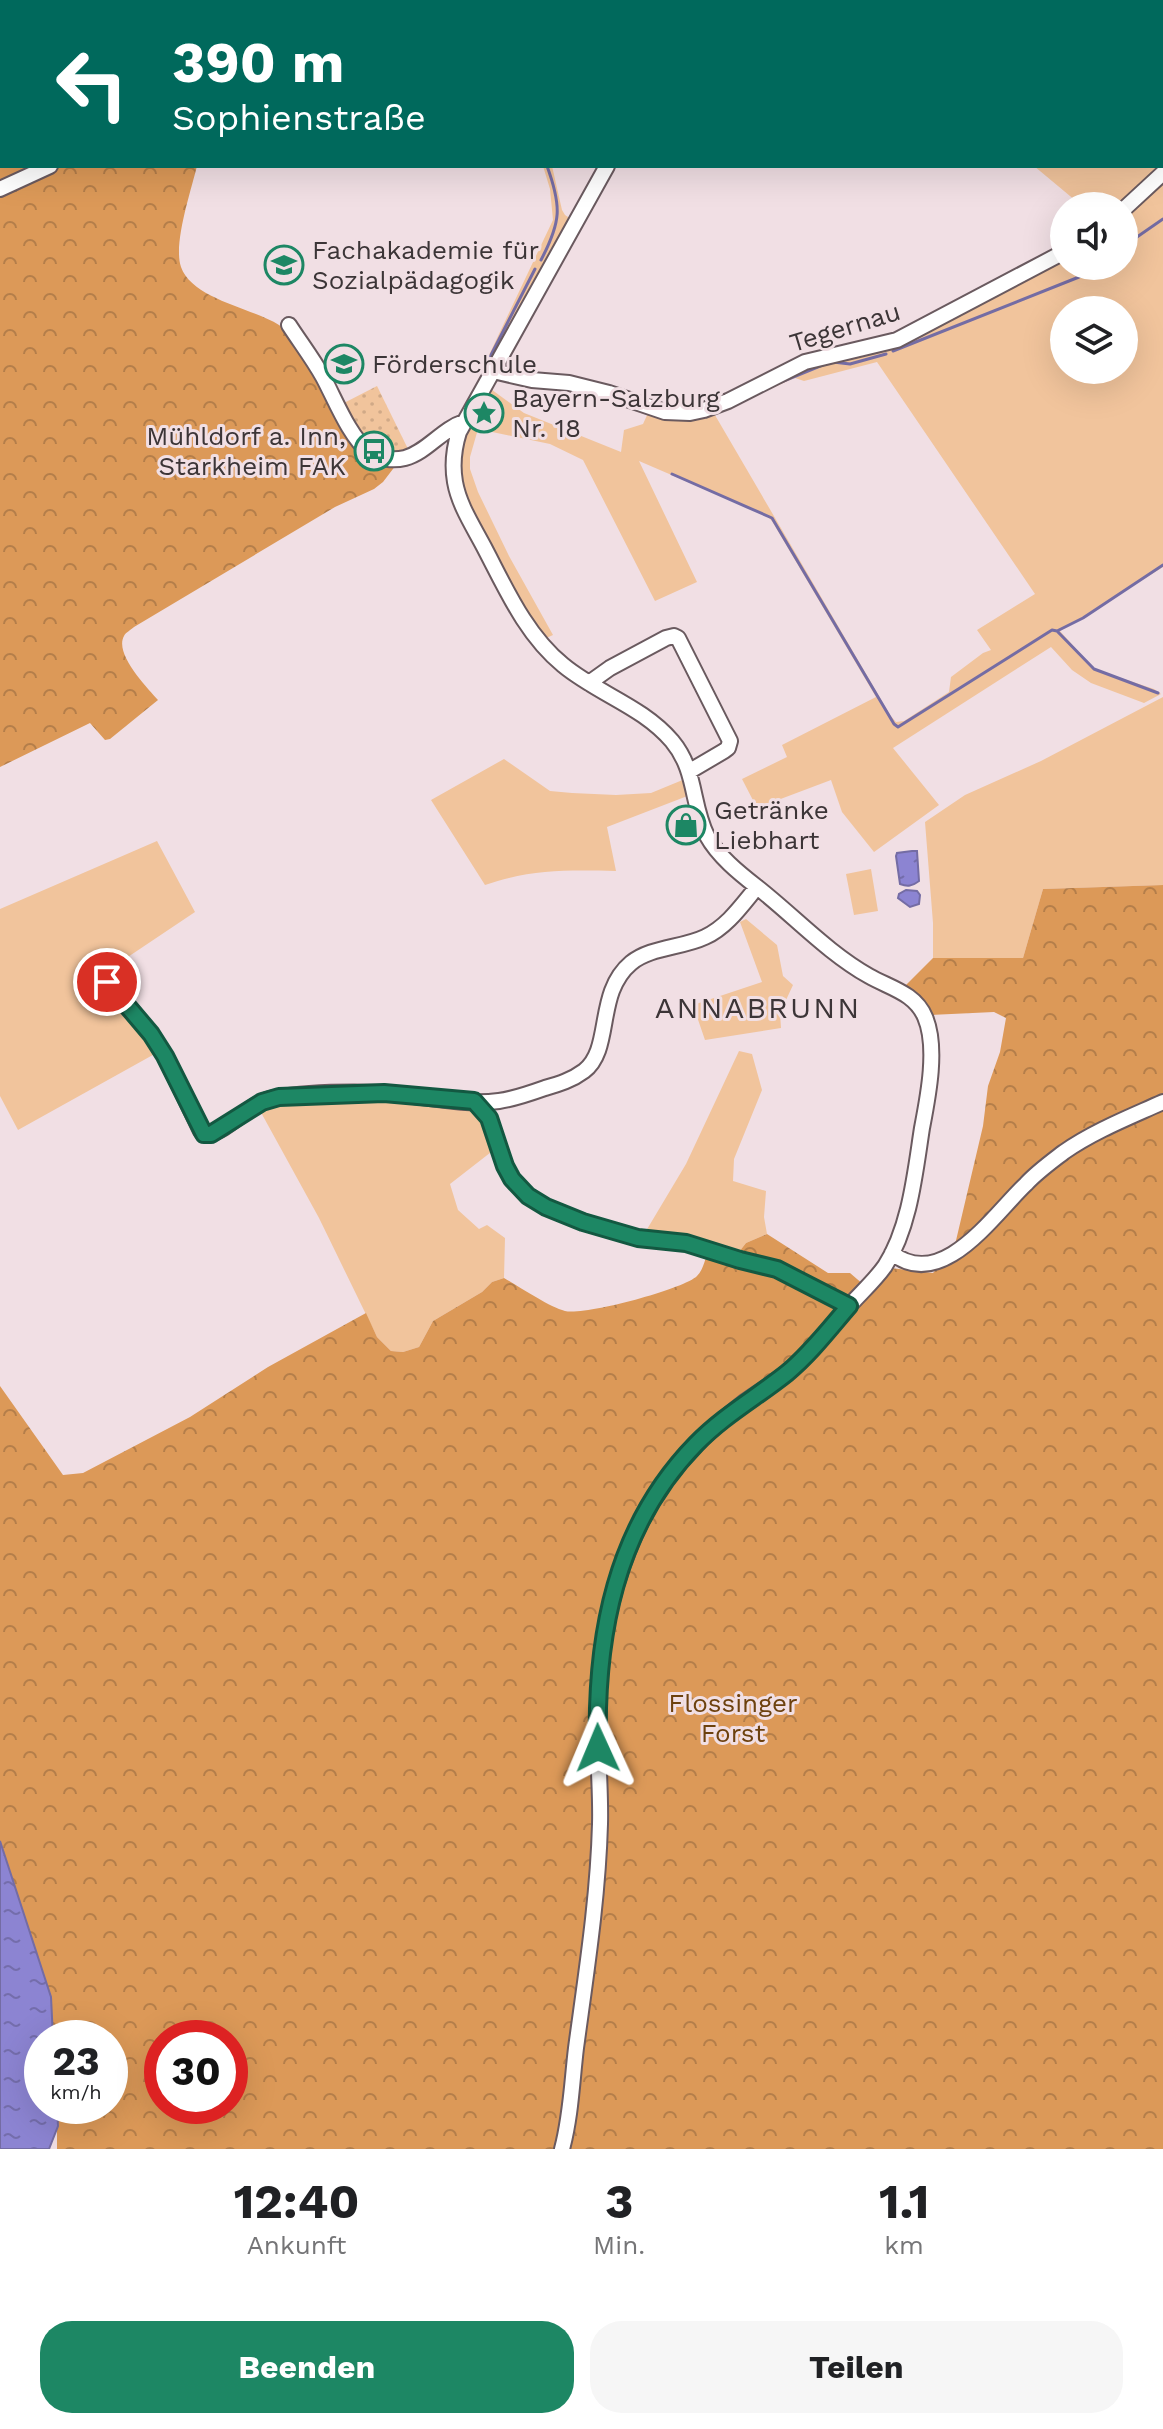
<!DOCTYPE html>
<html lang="de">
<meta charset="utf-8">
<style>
:root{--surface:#fff;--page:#f6f6f6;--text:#202124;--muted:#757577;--accent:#1d8764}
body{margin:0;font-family:"Work Sans",sans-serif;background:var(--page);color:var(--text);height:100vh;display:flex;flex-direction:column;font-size:30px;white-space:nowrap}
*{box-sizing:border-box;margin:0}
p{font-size:26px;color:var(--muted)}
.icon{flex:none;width:44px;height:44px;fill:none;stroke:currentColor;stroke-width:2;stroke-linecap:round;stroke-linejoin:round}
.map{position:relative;height:2149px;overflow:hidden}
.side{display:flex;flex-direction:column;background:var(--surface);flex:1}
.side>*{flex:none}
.guide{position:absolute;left:0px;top:0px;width:1164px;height:168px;box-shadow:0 8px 32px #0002;background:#00695c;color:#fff;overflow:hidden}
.fabs{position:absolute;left:1050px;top:192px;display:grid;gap:16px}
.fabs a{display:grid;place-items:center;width:88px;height:88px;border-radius:50%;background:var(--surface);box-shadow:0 8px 32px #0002;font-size:40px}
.speed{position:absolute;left:24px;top:2020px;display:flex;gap:16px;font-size:40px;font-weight:700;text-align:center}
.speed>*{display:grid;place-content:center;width:104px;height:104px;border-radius:50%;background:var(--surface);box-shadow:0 8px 32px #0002;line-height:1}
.speed small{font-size:20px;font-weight:400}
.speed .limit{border:12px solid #d22;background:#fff;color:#111}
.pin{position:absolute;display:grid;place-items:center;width:68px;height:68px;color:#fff;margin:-34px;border:4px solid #fff;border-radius:50%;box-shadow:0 2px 8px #0007}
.me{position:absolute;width:88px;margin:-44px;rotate:359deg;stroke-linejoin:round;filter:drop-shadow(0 0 6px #0008)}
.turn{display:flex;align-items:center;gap:28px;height:168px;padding:0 40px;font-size:36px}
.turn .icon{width:104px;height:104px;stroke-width:2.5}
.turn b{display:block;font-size:56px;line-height:68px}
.eta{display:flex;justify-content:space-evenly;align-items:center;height:136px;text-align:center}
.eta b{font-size:48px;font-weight:700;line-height:56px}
.action{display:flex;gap:16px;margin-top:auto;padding:16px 40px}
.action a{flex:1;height:92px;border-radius:32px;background:var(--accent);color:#fff;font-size:32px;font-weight:700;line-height:92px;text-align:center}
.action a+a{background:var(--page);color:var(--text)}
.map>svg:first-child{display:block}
.green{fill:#f1c49c;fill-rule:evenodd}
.forest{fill:url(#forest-crowns);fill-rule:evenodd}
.park{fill:url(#park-dots)}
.water{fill:url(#water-ripples);stroke:#746ca4;stroke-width:2}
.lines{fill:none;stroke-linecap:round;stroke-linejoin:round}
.stream{stroke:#746ca4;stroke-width:3}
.minor-casing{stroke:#6a5a5f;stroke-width:18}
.minor{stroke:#fff;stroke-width:14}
.route-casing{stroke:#135841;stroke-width:20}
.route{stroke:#1d8764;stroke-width:14}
.labels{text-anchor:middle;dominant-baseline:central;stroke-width:6;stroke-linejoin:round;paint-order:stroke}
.poi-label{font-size:26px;fill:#3c3537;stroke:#f1dfe4;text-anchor:start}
.street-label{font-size:26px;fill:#3c3537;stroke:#f1dfe4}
.park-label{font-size:26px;fill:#6d410e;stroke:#f1dfe4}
.quarter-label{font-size:30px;letter-spacing:2px;fill:#3c3537;stroke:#f1dfe4}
</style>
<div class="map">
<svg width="1163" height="2149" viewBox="0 0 1163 2149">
<defs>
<pattern id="forest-crowns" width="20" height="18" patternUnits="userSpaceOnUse" patternTransform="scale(2)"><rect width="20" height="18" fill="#dc9958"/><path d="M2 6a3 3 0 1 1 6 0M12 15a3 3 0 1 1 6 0" fill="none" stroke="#b47e4a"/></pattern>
<pattern id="park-dots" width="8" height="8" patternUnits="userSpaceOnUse" patternTransform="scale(2)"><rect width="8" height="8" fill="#f1c49c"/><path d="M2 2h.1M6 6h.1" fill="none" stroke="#d0a987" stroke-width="1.8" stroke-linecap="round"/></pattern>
<pattern id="water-ripples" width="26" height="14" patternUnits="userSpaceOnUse" patternTransform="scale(2)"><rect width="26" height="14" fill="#8c84d2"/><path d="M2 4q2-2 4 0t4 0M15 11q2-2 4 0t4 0" fill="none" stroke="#746dab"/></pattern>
</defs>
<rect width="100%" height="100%" fill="#f1dfe4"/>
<path class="green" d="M543 166H552L562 210 565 215 571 219 486 374 482 365 489 355 553 220 550 189Z
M1034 166H1154L1160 172 1124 206H1082Z
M1163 176V567L1060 631 1094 669 1154 689 1161 694 1144 703 1091 683 1072 670 1051 647 893 748 939 805 874 852 842 812 831 780 757 808 742 779 787 757 782 745 876 697 772 521 767 516 639 461 697 582 655 601 583 460 550 444 478 429 470 457V469L478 492 509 556 553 635 544 639 487 546 458 478 461 441 488 387 524 413 621 452 624 430 643 424 649 411 712 410 890 715 896 722 904 721 949 692 951 677 983 653 991 650 977 630 1035 594 877 362 804 381 795 378 765 391 760 387 798 367 869 349 1064 255V266H1124V212ZM1064 310H1124V370H1064Z
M1163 697V885L1043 889 1023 958H933V923L925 822 965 795 1041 761Z
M504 759 550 791 572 793 616 795 651 793 685 779 690 795 607 827 616 871C567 870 531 869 485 885L431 800Z
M157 841 195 912 104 973 138 1015 160 1051 18 1130 0 1096V909Z
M871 869 878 911 854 915 846 874Z
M746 919 777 945 783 976 793 985 780 1013 781 1028 705 1040 693 1005 762 982 740 922Z
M739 1051 752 1054 762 1090 734 1159 733 1181 766 1191 764 1217 767 1234 746 1243 735 1257 643 1236 686 1164Z
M393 1096 469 1105 485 1121 495 1149 450 1184 458 1210 479 1229 487 1225 505 1238 504 1278 492 1282 482 1292 433 1321 419 1347 403 1352 391 1351 377 1337 319 1218 258 1107 274 1100Z"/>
<path class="forest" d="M0 0H227L226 2H2V166H42L0 185Z
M58 166H197C191 191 173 244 181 267 192 299 252 308 279 325 293 334 300 349 310 362 337 397 367 431 396 465L383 482 374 489 335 507 134 627C131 630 126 632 124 636 114 654 147 687 158 700L110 739 105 740 90 723 0 767V193Z
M1163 885V2149H57V2106H110V2038H53L51 1997 0 1841V1386L63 1475 83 1473 190 1417 268 1367 366 1313 377 1337 391 1351 403 1352 419 1347 433 1321 482 1292 492 1282 504 1278C520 1287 549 1307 565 1311 584 1316 684 1289 697 1276 704 1269 706 1256 709 1247L735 1257 746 1243 767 1234 828 1273H850L864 1285 882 1267 933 1273 954 1249 983 1126 988 1086 1000 1052 1006 1018 994 1012 930 1015 904 987 933 958H1023L1043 889ZM162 2038H230V2106H162Z"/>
<path class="park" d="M377 386 410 453 386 456 367 445 342 404Z"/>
<path class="water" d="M912 851H917L919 881C912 886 908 887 900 884L896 856 897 853Z
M906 890 917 891 920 895 919 904 910 907 898 898 899 894Z
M0 1841 51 1997 53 2038H42V2106H57L58 2126 49 2149H0Z"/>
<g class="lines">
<path class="stream" d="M493 2V0
M1124 246 1163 219
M541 260C561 222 562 207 547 166
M893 351 1079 277 1095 266
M490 357 535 269
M833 362 850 364 886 354
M781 382 825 364
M672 474 772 518 894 724 898 727 1052 630 1057 631 1083 618 1163 565
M1057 631 1094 669 1158 693"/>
<defs>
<path id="minor" d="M252 2 253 0
M698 2 699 0
M0 189 50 166
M1124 209 1163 173
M289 325C300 342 313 359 323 377 335 399 349 436 369 452 379 459 393 461 405 458 427 452 442 429 464 422
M493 371 532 380 569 383 609 393 665 412 690 413 704 410 728 401 805 362 897 340 1064 252
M589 683 610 668 666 638 674 636 678 638 730 741 728 748 724 751 690 771
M107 982 151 1034 165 1056 201 1131 207 1135C232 1129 249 1102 275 1098 308 1092 350 1092 384 1093 421 1095 461 1106 499 1101 514 1099 531 1093 545 1088 559 1084 572 1080 584 1071 613 1049 595 993 631 963 650 947 682 948 705 937 727 927 742 905 757 887
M474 1101 489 1118 505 1166 512 1179 528 1196 546 1207 583 1222 638 1238 686 1243 740 1260 777 1269 849 1306
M892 1253C942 1293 994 1214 1026 1184 1037 1172 1051 1162 1064 1152 1094 1131 1130 1117 1163 1102
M562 2149C571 2116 572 2081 576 2048 586 1974 598 1899 600 1824 601 1790 597 1755 598 1721 598 1644 612 1573 650 1505 674 1463 708 1430 746 1401 760 1391 775 1382 788 1372 810 1354 826 1332 844 1312 857 1296 873 1283 885 1266 910 1227 915 1173 922 1128 928 1097 938 1047 925 1017 915 993 890 988 869 976 828 953 794 916 757 887 739 873 718 856 707 836 691 804 697 771 672 741 642 706 598 694 563 665 526 635 506 589 484 547 473 526 459 505 455 482 452 465 454 448 459 432L607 166"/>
</defs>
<use href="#minor" class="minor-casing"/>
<use href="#minor" class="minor"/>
</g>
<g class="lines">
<defs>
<path id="route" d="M107 982 151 1034 165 1056 204 1134H211L262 1102 279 1097 384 1093 474 1101 489 1118 505 1166 512 1179 528 1196 546 1207 583 1222 638 1238 686 1243 740 1260 777 1269 849 1306C829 1329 811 1353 787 1373 757 1397 723 1416 696 1444 615 1527 595 1637 598 1748"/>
</defs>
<use href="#route" class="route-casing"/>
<use href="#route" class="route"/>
</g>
<defs>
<symbol id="school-ring" viewBox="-11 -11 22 22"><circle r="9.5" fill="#f1dfe4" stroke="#1d8764" stroke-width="1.5"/><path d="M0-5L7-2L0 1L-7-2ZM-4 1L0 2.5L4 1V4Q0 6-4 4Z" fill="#1d8764"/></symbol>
<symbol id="sight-ring" viewBox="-11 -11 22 22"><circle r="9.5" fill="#f1dfe4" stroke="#1d8764" stroke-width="1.5"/><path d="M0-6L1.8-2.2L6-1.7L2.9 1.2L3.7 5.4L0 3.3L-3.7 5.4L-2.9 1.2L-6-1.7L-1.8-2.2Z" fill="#1d8764"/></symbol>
<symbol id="bus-ring" viewBox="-11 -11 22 22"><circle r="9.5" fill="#f1dfe4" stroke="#1d8764" stroke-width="1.5"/><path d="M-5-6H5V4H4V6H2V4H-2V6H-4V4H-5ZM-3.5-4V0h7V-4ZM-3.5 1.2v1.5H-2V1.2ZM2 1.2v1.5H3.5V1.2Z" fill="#1d8764"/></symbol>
<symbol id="shop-ring" viewBox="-11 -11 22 22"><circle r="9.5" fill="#f1dfe4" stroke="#1d8764" stroke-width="1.5"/><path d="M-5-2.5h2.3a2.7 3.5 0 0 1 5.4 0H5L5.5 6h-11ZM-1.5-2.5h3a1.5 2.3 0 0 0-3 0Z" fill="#1d8764"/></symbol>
</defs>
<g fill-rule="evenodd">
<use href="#school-ring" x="262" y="243" width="44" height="44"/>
<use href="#school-ring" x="322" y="342" width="44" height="44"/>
<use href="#sight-ring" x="462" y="391" width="44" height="44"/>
<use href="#bus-ring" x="352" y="429" width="44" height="44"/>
<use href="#shop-ring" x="664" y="803" width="44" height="44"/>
</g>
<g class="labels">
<g class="poi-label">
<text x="312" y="250">Fachakademie für<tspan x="312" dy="30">Sozialpädagogik</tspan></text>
<text x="372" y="364">Förderschule</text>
<text x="512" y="398">Bayern-Salzburg<tspan x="512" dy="30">Nr. 18</tspan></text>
<text x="346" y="436" text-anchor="end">Mühldorf a. Inn,<tspan x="346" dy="30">Starkheim FAK</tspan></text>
<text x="714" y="810">Getränke<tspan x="714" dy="30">Liebhart</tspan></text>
</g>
<g class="street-label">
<text transform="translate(845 327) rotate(-17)">Tegernau</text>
</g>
<g class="park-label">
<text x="733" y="1703">Flossinger<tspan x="733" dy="30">Forst</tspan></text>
</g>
<g class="quarter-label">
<text x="758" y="1007">ANNABRUNN</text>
</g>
</g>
</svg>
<div class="fabs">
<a><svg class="icon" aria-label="sound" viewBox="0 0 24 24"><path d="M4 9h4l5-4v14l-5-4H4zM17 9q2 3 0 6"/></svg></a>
<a><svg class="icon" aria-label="layers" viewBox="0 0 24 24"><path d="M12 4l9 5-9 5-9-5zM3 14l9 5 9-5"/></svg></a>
</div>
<div class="speed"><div>23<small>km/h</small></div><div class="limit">30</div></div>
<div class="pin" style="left:107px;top:982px;background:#d93025"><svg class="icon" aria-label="arrive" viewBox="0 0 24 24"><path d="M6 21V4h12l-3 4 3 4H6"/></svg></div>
<svg class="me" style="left:598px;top:1748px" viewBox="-20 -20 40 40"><path d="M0-17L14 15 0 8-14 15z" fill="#1d8764" stroke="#fff" stroke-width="4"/></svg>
<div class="guide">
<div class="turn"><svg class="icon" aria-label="left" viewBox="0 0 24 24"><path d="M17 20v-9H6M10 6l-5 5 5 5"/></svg><div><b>390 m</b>Sophienstraße</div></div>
</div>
</div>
<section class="side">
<div class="eta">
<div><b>12:40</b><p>Ankunft</p></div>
<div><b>3</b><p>Min.</p></div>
<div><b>1.1</b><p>km</p></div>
</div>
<div class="action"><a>Beenden</a><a>Teilen</a></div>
</section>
